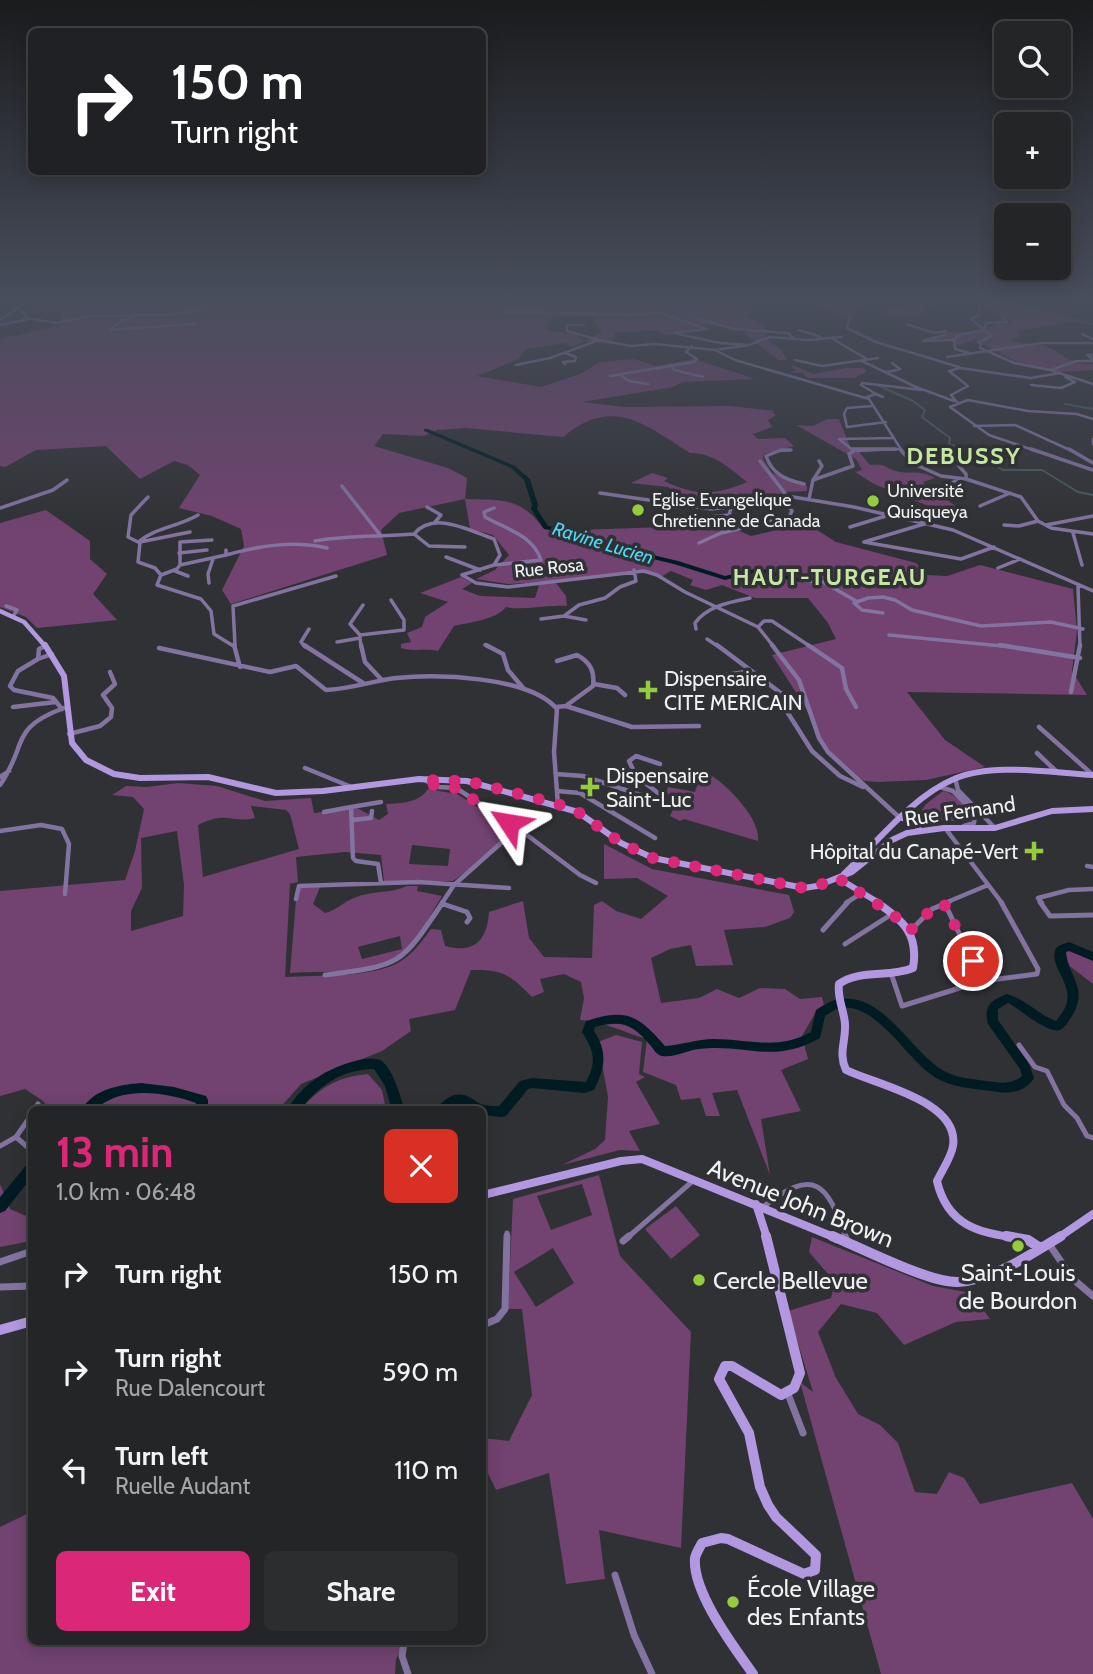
<!DOCTYPE html>
<meta charset="utf-8">
<style>
:root{--surface:#242527;--page:#2c2d2f;--text:#f1f3f6;--muted:#a3a5a7;--line:#414244;--accent:#db2777}
body{margin:0;font-family:Cabin,sans-serif;background:var(--page);color:var(--text);height:100vh;display:flex;flex-direction:column;font-size:26px;white-space:nowrap}
*{box-sizing:border-box;margin:0}
p{font-size:23px;color:var(--muted)}
.icon{flex:none;width:38px;height:38px;fill:none;stroke:currentColor;stroke-width:2;stroke-linecap:round;stroke-linejoin:round}
.map{position:relative;flex:1;overflow:hidden}
.details{position:absolute;left:28px;top:1106px;width:458px;height:539px;display:flex;flex-direction:column;background:var(--surface);border-radius:10px;box-shadow:0 4px 18px #0003,0 0 0 2px var(--line)}
.details>*{flex:none}
.hud{position:absolute;left:28px;top:28px;width:458px;height:147px;border-radius:10px;box-shadow:0 4px 18px #0003,0 0 0 2px var(--line);background:#202124;color:#fff;overflow:hidden}
.fabs{position:absolute;left:994px;top:21px;display:grid;gap:14px}
.fabs a{display:grid;place-items:center;width:77px;height:77px;border-radius:10px;background:var(--surface);box-shadow:0 4px 18px #0003,0 0 0 2px var(--line);font-size:35px}
.pin{position:absolute;display:grid;place-items:center;width:60px;height:60px;color:#fff;margin:-30px;border:4px solid #fff;border-radius:50%;box-shadow:0 2px 7px #0007}
.me{position:absolute;width:77px;margin:-38px;rotate:303deg;stroke-linejoin:round;filter:drop-shadow(0 0 5px #0008)}
.turn{display:flex;align-items:center;gap:24px;height:147px;padding:0 28px;font-size:32px}
.turn .icon{width:91px;height:91px;stroke-width:2.5}
.turn b{display:block;font-size:49px;line-height:60px}
.round{display:grid;place-items:center;flex:none;width:74px;height:74px;border-radius:10px;background:var(--page)}
.headline{display:flex;align-items:center;justify-content:space-between;height:119px;padding:0 28px}
h1{font-size:42px;font-weight:700;line-height:52px;color:var(--accent)}
.primary-button{display:flex;gap:14px;margin-top:auto;padding:14px 28px}
.primary-button a{flex:1;height:80px;border-radius:10px;background:var(--accent);color:#fff;font-size:28px;font-weight:700;line-height:80px;text-align:center}
.primary-button a+a{background:var(--page);color:var(--text)}
ul{padding:0;list-style:none}
li{display:flex;align-items:center;gap:21px;height:98px;padding:0 28px}
li div{flex:1}
li b{display:block;font-size:26px}
li em{font-style:normal}
.map>svg:first-child{display:block}
.green{fill:#724270;fill-rule:evenodd}
.lines{fill:none;stroke-linecap:round;stroke-linejoin:round}
.stream{stroke:#485b61;stroke-width:2}
.river{fill:#001b22;fill-rule:evenodd}
.street-far4{stroke:#8373a1;stroke-width:2.5}
.street-far3{stroke:#8373a1;stroke-width:3.5}
.street-far2{stroke:#8373a1;stroke-width:4.5}
.street-far1{stroke:#8373a1;stroke-width:5}
.street{stroke:#8373a1;stroke-width:7}
.secondary-far3{stroke:#b298e1;stroke-width:4.5}
.secondary-far2{stroke:#b298e1;stroke-width:6}
.secondary-far1{stroke:#b298e1;stroke-width:8}
.secondary{stroke:#b298e1;stroke-width:10}
.route{stroke:#db2777;stroke-width:12;stroke-dasharray:0 21.6}
.poi-dot{fill:#94cc3d;stroke:#303134;stroke-width:2.5}
.labels{text-anchor:middle;dominant-baseline:central;stroke-width:7;stroke-linejoin:round;paint-order:stroke}
.far-poi-label{font-size:18px;fill:#f0f1f3;stroke:#303134;text-anchor:start}
.far-street-label{font-size:18px;fill:#f0f1f3;stroke:#303134}
.far-water-label{font-size:19px;font-style:italic;fill:#49dbf9;stroke:#303134}
.poi-label{font-size:21px;fill:#f0f1f3;stroke:#303134;text-anchor:start}
.street-label{font-size:21px;fill:#f0f1f3;stroke:#303134}
.far-district-label{font-size:23px;font-weight:bold;letter-spacing:2px;fill:#c5e7a0;stroke:#303134}
.near-street-label{font-size:24px;fill:#f0f1f3;stroke:#303134}
.near-poi-label{font-size:24px;fill:#f0f1f3;stroke:#303134;text-anchor:start}
</style>
<div class="map">
<svg width="1093" height="1674" viewBox="0 0 1093 1674">
<rect width="100%" height="100%" fill="#303134"/>
<path class="green" d="M35 300H757L749 301 751 312 746 315 765 326 767 340 781 349 787 360H779L743 333 747 331 706 324C695 331 680 330 668 335L657 331 615 332 611 344 585 341 572 347 567 343 526 349 519 359 477 376 541 387 580 374 600 362 634 359 656 366 694 359 755 379 682 382 673 387 582 402 624 407 730 406 775 411 772 412 776 415 768 420 772 427 753 434 758 439 785 438 794 446 764 454 763 459 772 473 807 486V491L784 492V495C749 506 714 510 677 504L681 497 668 487 631 483 652 473 668 478 664 481C696 496 714 496 747 482 731 469 712 452 690 453 644 424 613 396 563 437L466 428 437 430 423 436 383 434 374 446 448 468 467 478 465 499C500 500 521 497 543 528L576 530 726 525 751 536 806 523 836 542 916 563 926 575 947 576 980 565 1073 589 1077 631 1072 671 1087 695 907 692 945 740 985 767 926 780 878 782 865 781 852 775 831 757 804 705 772 655 836 639 828 623 808 598H755L722 585 706 590 690 585 693 580 671 571 659 578C634 563 585 580 556 583L566 596 567 606C546 604 524 611 506 607 496 620 470 622 454 626L438 651C425 648 414 652 401 648V644L411 642 407 633 422 627 425 617 448 602 420 593 461 577 472 583 462 589 480 596 535 598 540 582 508 584 476 579 495 570 509 555 493 535 470 529 465 499 399 513 381 530 387 555 231 604 222 590 244 546 241 529 212 516 179 508 200 475 188 465 174 461 140 479 106 446 36 450 5 467 0 466V339L58 326 63 312H32ZM575 316 599 318 593 321 602 332 585 341 574 334 546 330 549 319Z
M801 300H872L853 313 852 321 817 303Z
M915 300H956L922 308 925 312C913 318 897 318 885 314L887 310 902 307V304Z
M956 300H1002L1093 324 1068 322 1018 331 1020 337 1011 340C1023 345 1038 343 1045 346 1065 354 1069 365 1093 364V370L1059 372 1021 364 975 340 956 346 954 339H933L948 332 973 333 1000 323 1013 322 982 306Z
M793 365 813 374 846 368H864L866 372 854 378H807L803 373 790 372 796 370 791 367Z
M827 419H839L851 449 859 452 870 465C887 464 883 467 896 471 912 475 917 469 935 478L923 482 925 485 941 487 945 498 964 513 942 518 936 509 874 484 855 472 862 470 856 459 796 425 813 426Z
M46 510 90 541V559L107 574 93 594 117 620 37 628 26 617 0 607V523Z
M702 770C723 780 761 817 758 841L684 819 680 821 670 816 676 804 666 792 668 787 695 792Z
M178 783 217 786 265 801 311 798 314 813 357 808 379 820 388 814 386 804C402 803 419 803 428 789L457 794 508 827 510 836 501 847 453 881H384L381 855 345 852 296 857 298 882 290 884 285 977C316 975 376 978 401 961 414 953 422 941 431 929L441 930 445 946C474 954 487 941 489 912L523 901 529 938 544 957 592 958 594 905 602 901 616 911 641 919 668 896 637 878 604 879V844L652 869 789 895 794 912 790 918 765 927 724 930 733 965 696 966 691 945 670 949 651 958 661 1003 699 998 717 989 739 998 760 988 785 989 800 999 822 997 824 1005 817 1010 802 1036 808 1059 781 1070 801 1111 761 1119 770 1175 737 1090 712 1093 720 1116H706L700 1098 681 1100 676 1085 643 1072 647 1039C625 1033 603 1021 580 1020L584 998 581 982 564 974 540 979 544 992 532 997C510 975 503 969 471 970L455 1010 409 1019 411 1031 382 1051 301 1084 279 1109H49L43 1101 25 1089 0 1096V891L125 880 135 851 144 809 133 797 112 795 126 786 147 787ZM251 806 286 810 290 814 299 849 203 877 198 825C228 810 231 824 255 818ZM177 831 184 885 183 916 131 931V911L142 888 141 838ZM412 845 450 849 448 866 409 864Z
M943 791C955 793 968 808 973 819L971 821H932L918 815 926 804Z
M407 886H418L417 891 442 896C432 912 422 932 410 946 383 977 327 970 290 973L297 888 320 887 313 904 325 913C337 910 343 902 354 898 372 890 390 894 407 886ZM400 936 402 949 362 959 358 947Z
M1066 946 1093 959V984L1058 957 1056 950Z
M616 1035 642 1042 639 1074 645 1077 636 1082 660 1124 629 1131 640 1151 620 1150 562 1165 595 1149 605 1140 608 1097 598 1042Z
M368 1074 382 1090 386 1109H301C321 1087 337 1077 368 1074Z
M599 1175 620 1256 691 1332 681 1548 599 1530 605 1579 566 1584 549 1473 496 1490 483 1463V1438L509 1441 532 1395 522 1309H508L513 1199ZM582 1184 592 1215 551 1230 537 1196ZM553 1248 574 1283 536 1307 514 1272Z
M0 1184 10 1209 31 1218V1241L0 1247Z
M676 1206 700 1235 671 1259 645 1229Z
M812 1237 933 1286 971 1293 990 1319 956 1322 904 1345 877 1313 841 1304 818 1332 836 1378 858 1414 880 1425 898 1443 915 1492 937 1494 949 1472 964 1478 980 1504 1072 1483 1093 1519V1674H881L800 1382 813 1392 788 1311 831 1298 835 1282 809 1252Z
M31 1512 32 1642H404L396 1659 395 1674H0V1527Z"/>
<g class="lines">
<path class="stream" d="M999 300 1093 324
M877 385 913 401 925 410 922 417 950 438 949 444 976 453 1003 470H1042L1078 492 1093 495
M1065 404 1093 409"/>
<path class="river" d="M424 429H428L515 466 530 479 538 505 537 509 548 526 570 530 602 543 678 561 725 576 759 568 793 577 820 580 824 582 820 584 793 581 759 572 725 580 674 564 598 546 566 533 544 529 531 509 532 505 524 480 511 468 424 431Z
M1069 942 1093 952V961L1069 951 1066 952C1067 966 1075 976 1078 989 1080 998 1077 1008 1072 1016 1070 1019 1065 1027 1062 1029 1050 1037 1019 1008 1008 1003L998 1009V1020L1029 1064 1034 1078C1024 1094 1007 1094 991 1091 969 1088 946 1087 929 1073 905 1055 873 1001 840 1008 835 1009 830 1013 825 1016L820 1038C772 1065 747 1043 699 1049 687 1050 675 1058 662 1056 657 1055 654 1050 651 1046 632 1024 623 1020 595 1027L594 1031C608 1052 605 1068 594 1090L584 1093 532 1088 528 1089 506 1116 502 1117 483 1115V1110H469L463 1105 457 1104 451 1110H436C445 1097 457 1090 471 1098 475 1100 478 1103 481 1104 486 1106 494 1106 499 1106L520 1081 532 1078 586 1082C597 1061 594 1051 582 1032L586 1021C627 1008 638 1015 665 1046 682 1045 697 1039 714 1039 749 1039 777 1051 811 1032L816 1010C822 1006 829 1002 835 1000 882 988 910 1052 944 1071 957 1078 972 1079 986 1081 999 1082 1010 1086 1022 1076L1020 1069 988 1024C983 1006 991 1000 1007 994 1025 999 1038 1014 1056 1021 1061 1014 1066 1009 1067 1001 1071 983 1050 965 1055 951 1056 945 1064 944 1069 942Z
M364 1059C370 1059 377 1058 382 1061 393 1070 401 1096 404 1110H392L385 1086 374 1069C343 1069 319 1085 300 1110H287C304 1081 332 1065 364 1059Z
M141 1083 174 1087 206 1096 208 1100V1110H196V1103C166 1092 120 1085 95 1110H81C94 1089 118 1085 141 1083Z
M32 1161V1177L5 1211 0 1213V1197L28 1163Z"/>
<path class="street-far4" d="M0 304 8 300
M979 306 978 316 971 319 992 336 978 342 981 344 980 348 987 351 1042 343H1093
M505 312 632 315 660 313 707 329 674 333
M850 316 847 328 876 342 959 367
M134 317 121 321 110 330 193 324
M695 318 734 329 788 333 793 338
M0 320 19 307 27 318 56 323 90 316 167 315 202 310
M0 325 30 319
M584 325H567V331L599 340
M908 325 935 333 946 331 944 335 923 341 954 340 955 349 969 353
M799 330 821 337
M984 330 986 323 1007 322 1002 317
M678 334 720 343 749 345 715 350
M1082 334 1093 339
M831 338 867 359
M954 340 959 335 984 330
M749 345 770 337 808 340 842 337
M565 353 576 357 575 361 563 362 565 364
M947 357 987 351 1014 363 1050 370 1093 384
M1092 359 1087 355H1093
M795 360 822 366 878 358
M862 361 916 387 954 401
M516 365 550 358 599 340 631 346 655 344 715 350 735 360 869 399 902 451
M670 365 674 370 703 377
M1051 370 1076 361H1093
M887 372 900 369 892 363
M620 375 629 381 648 384
M610 376 694 362 697 359 686 352 692 346
M1031 385 1061 388 1075 382 1065 377
M876 394 883 397
M867 397 876 394 861 385 862 383 922 390
M958 403 951 395 968 386 949 371 960 368 1031 378 1060 373
M872 406 847 408 844 414 847 427 886 422
M974 426 1015 425 1072 451
M1093 439V444
M779 451 791 450
M854 451 839 439 892 438
M857 451 899 449
M1036 451 989 435 950 407 968 400 1028 411 1077 414 1093 419"/>
<path class="street-far3" d="M852 449H896
M900 449 912 463 941 476 966 479 1021 497 1038 521 1051 528 1093 534
M1031 449 1093 470
M1069 449 1093 463
M791 450H781L766 456C772 474 786 480 804 484
M760 461 787 496
M959 466 966 474V479
M813 480 853 466 849 454 854 451
M342 486 381 536
M944 491 958 478
M600 493 711 509 756 504 787 496 854 507 953 530 1093 591
M148 497 131 515 128 537 140 543 138 562 155 568 161 575
M809 499 813 480 822 466 819 461
M980 506 1010 493
M427 507 441 515 435 522
M0 508 53 490 67 480
M494 508 484 512 485 517C506 529 533 535 541 560L495 565
M709 517 729 515 731 508
M1004 525 1019 526 1038 521
M1046 525 1093 516
M850 527 889 515
M1073 533 1082 565
M414 534C434 510 470 531 494 539L500 555 494 565 462 575 476 583 508 587 644 571 657 575 685 592 758 627 774 647
M414 534 429 546 465 547
M315 541C347 535 381 537 414 534
M138 542C156 527 178 527 198 515
M140 542 190 532
M864 542 961 559 994 547
M864 542 924 524
M699 543 721 533 789 517 792 511 783 498
M226 550V555L180 565 177 569 161 575 157 585 201 599 211 611 214 634 235 647
M179 553 207 550
M226 555C259 546 293 540 327 548
M446 557 480 570
M180 565V542L212 540
M998 568 1020 559
M175 571 188 576
M804 581 823 582 856 601
M209 583 208 574 213 559
M1078 586 1080 647
M6 606 17 610 14 615
M883 613 862 610 854 603 868 598 883 597 895 600 912 610 981 626 1051 622 1083 629
M564 616 586 620
M541 619 564 616 579 605 605 598 620 587 636 581 634 570
M758 627 764 621H772L811 647
M696 629 695 623C707 606 730 602 750 598
M360 635 350 624 363 605
M889 635 1012 647
M360 638V635L404 630V620L391 600
M707 639 719 647
M337 642 360 638 361 647
M235 645 233 606 336 576
M485 645 489 647
M43 647 45 646
M305 647 301 642 309 629"/>
<path class="street-far2" d="M234 645 240 667
M304 645 363 683
M361 645 365 662 381 679
M486 645 503 654 508 670 524 689
M717 645 782 694 786 710 812 751 840 776 863 787
M772 645 799 680 819 738 828 752 900 818
M808 645 842 668 846 689 856 707
M1000 645 1080 658
M45 646 39 649 38 659 18 671 10 686 14 690 53 698 62 709
M159 648 270 672 296 666 326 690C350 689 372 681 396 678 437 674 529 676 557 709L554 752 558 805
M38 659 52 654
M557 661 577 655C590 662 595 671 593 686L567 705
M594 684 617 688 625 695
M681 687 720 684 725 681 726 675 751 671
M1071 692 1080 645
M13 707 56 702
M556 707 566 706 632 727 699 726
M1039 727 1093 775
M69 734 100 726 111 717 112 708 103 695 115 684 110 672
M1037 753 1057 772
M305 768 349 786
M556 774 583 776 659 801 663 800 662 796 636 776 629 761 636 756 660 764
M0 777 9 771
M955 778 958 790 994 827
M424 780 439 787 456 788 519 829 580 875 596 883
M0 785C28 745 9 728 64 708
M940 787 953 791 975 814 974 823 964 826
M557 791 580 793 655 838
M381 802 351 807 353 858 356 861 378 864 381 883
M324 812 351 807
M352 820 371 818 372 811
M945 828 1002 903
M0 831 41 825 62 829 69 844 65 894
M1087 866 1093 867
M296 899 299 886 418 882 509 888
M442 903 454 885 510 835 509 823
M846 903 860 894
M945 903 988 885
M1042 903 1038 898 1069 890 1093 889"/>
<path class="street-far1" d="M1040 902 1050 916 1093 915
M443 904 467 912 470 918 467 922
M945 904 982 981
M823 930 848 902
M911 930 932 909 949 902
M845 944 892 914
M325 975C402 965 400 966 443 902
M892 976 902 1006 982 981 1037 974 1038 969 1001 902
M1019 1045 1035 1067 1047 1071 1064 1105 1077 1118 1087 1136 1093 1138
M34 1110 38 1104
M16 1137 32 1151
M0 1146 16 1137 32 1114
M763 1207C814 1167 827 1182 846 1238
M507 1238V1233
M627 1238 694 1180"/>
<path class="street" d="M845 1236 847 1241
M623 1241 629 1236
M1049 1244 1073 1279 1093 1296
M0 1262 32 1251
M0 1287 32 1286
M483 1325 497 1319 505 1309 507 1236
M788 1394 803 1433
M615 1575 634 1635 652 1674
M404 1642 402 1656 408 1674"/>
<path class="secondary-far3" d="M0 611 24 622 46 647"/>
<path class="secondary-far2" d="M45 645 64 676 72 743 86 760 114 774 140 778 208 777 276 793 323 791 419 779 467 781 578 812 621 843 653 858 804 888 817 886 852 872 892 840 907 833 944 828H995L1052 811 1093 809
M902 818 915 822 920 831
M844 874C876 843 913 796 954 779 992 762 1052 773 1093 775
M838 878 879 903"/>
<path class="secondary-far1" d="M876 902C903 920 919 934 913 968 889 978 860 969 839 984 837 998 844 1010 845 1024 846 1042 838 1053 846 1070 877 1085 960 1101 953 1146 951 1158 942 1170 937 1181 947 1225 979 1234 1020 1238
M483 1195 621 1161 642 1159 836 1238
M756 1204 767 1238
M1058 1238 1093 1214"/>
<path class="secondary" d="M832 1236C862 1248 929 1283 958 1282 994 1280 1031 1254 1061 1236
M1006 1236 1028 1240 1040 1248
M0 1330 32 1321
M753 1674C734 1647 692 1592 695 1558 696 1553 700 1547 702 1543L721 1538 728 1539 804 1574 815 1570 816 1555 776 1517 768 1505 760 1487 749 1433 719 1379 725 1366H732L781 1395 794 1388 800 1373 766 1236"/>
</g>
<linearGradient id="sky" x2="0" y2="1"><stop stop-color="#1a1b1d"/><stop offset="0.56" stop-color="#484e5c"/><stop offset="1" stop-color="#484e5c" stop-opacity="0"/></linearGradient>
<rect width="1093" height="534" fill="url(#sky)"/>
<g class="lines">
<path class="route" d="M509 823 456 788 439 787 423 780 467 781 558 804 578 812 621 843 653 858 804 888 817 886 838 878 892 914 911 930 932 909 944 904 973 961"/>
</g>
<g class="poi-dot">
<circle cx="873" cy="501" r="7"/>
<circle cx="638" cy="510" r="7"/>
<path d="M644.5 679.5h7v7h7v7h-7v7h-7v-7h-7v-7h7z"/>
<path d="M586.5 776.5h7v7h7v7h-7v7h-7v-7h-7v-7h7z"/>
<path d="M1030.5 840.5h7v7h7v7h-7v7h-7v-7h-7v-7h7z"/>
<circle cx="1018" cy="1246" r="7"/>
<circle cx="699" cy="1280" r="7"/>
<circle cx="733" cy="1602" r="7"/>
</g>
<g class="labels">
<g class="far-poi-label">
<text x="887" y="491">Université<tspan x="887" dy="21">Quisqueya</tspan></text>
<text x="652" y="500">Eglise Evangelique<tspan x="652" dy="21">Chretienne de Canada</tspan></text>
</g>
<g class="far-street-label">
<text transform="translate(549 568) rotate(-6)">Rue Rosa</text>
</g>
<g class="far-water-label">
<text transform="translate(603 543) rotate(17)">Ravine Lucien</text>
</g>
<g class="poi-label">
<text x="664" y="678">Dispensaire<tspan x="664" dy="24">CITE MERICAIN</tspan></text>
<text x="606" y="775">Dispensaire<tspan x="606" dy="24">Saint-Luc</tspan></text>
<text x="1018" y="851" text-anchor="end">Hôpital du Canapé-Vert</text>
</g>
<g class="street-label">
<text transform="translate(960 811) rotate(-8)">Rue Fernand</text>
</g>
<g class="far-district-label">
<text x="964" y="456">DEBUSSY</text>
<text x="830" y="577">HAUT-TURGEAU</text>
</g>
<g class="near-street-label">
<text transform="translate(801 1203) rotate(22)">Avenue John Brown</text>
</g>
<g class="near-poi-label">
<text x="1018" y="1272" text-anchor="middle">Saint-Louis<tspan x="1018" dy="28">de Bourdon</tspan></text>
<text x="713" y="1280">Cercle Bellevue</text>
<text x="747" y="1588">École Village<tspan x="747" dy="28">des Enfants</tspan></text>
</g>
</g>
</svg>
<div class="fabs">
<a><svg class="icon" aria-label="search" viewBox="0 0 24 24"><circle cx="10" cy="10" r="6"/><path d="M15 15l6 6"/></svg></a>
<a>+</a>
<a>−</a>
</div>
<div class="pin" style="left:973px;top:961px;background:#d93025"><svg class="icon" aria-label="arrive" viewBox="0 0 24 24"><path d="M6 21V4h12l-3 4 3 4H6"/></svg></div>
<svg class="me" style="left:509px;top:823px" viewBox="-20 -20 40 40"><path d="M0-17L14 15 0 8-14 15z" fill="#db2777" stroke="#fff" stroke-width="4"/></svg>
<div class="hud">
<div class="turn"><svg class="icon" aria-label="right" viewBox="0 0 24 24"><path d="M7 20v-9h11M14 6l5 5-5 5"/></svg><div><b>150 m</b>Turn right</div></div>
</div>
<section class="details">
<div class="headline"><div><h1>13 min</h1><p>1.0 km · 06:48</p></div><a class="round" style="background:#d93025;color:#fff"><svg class="icon" aria-label="close" viewBox="0 0 24 24"><path d="M6 6l12 12M18 6L6 18"/></svg></a></div>
<ul>
<li><svg class="icon" aria-label="right" viewBox="0 0 24 24"><path d="M7 20v-9h11M14 6l5 5-5 5"/></svg><div><b>Turn right</b></div><em>150 m</em></li>
<li><svg class="icon" aria-label="right" viewBox="0 0 24 24"><path d="M7 20v-9h11M14 6l5 5-5 5"/></svg><div><b>Turn right</b><p>Rue Dalencourt</p></div><em>590 m</em></li>
<li><svg class="icon" aria-label="left" viewBox="0 0 24 24"><path d="M17 20v-9H6M10 6l-5 5 5 5"/></svg><div><b>Turn left</b><p>Ruelle Audant</p></div><em>110 m</em></li>
</ul>
<div class="primary-button"><a>Exit</a><a>Share</a></div>
</section>
</div>
